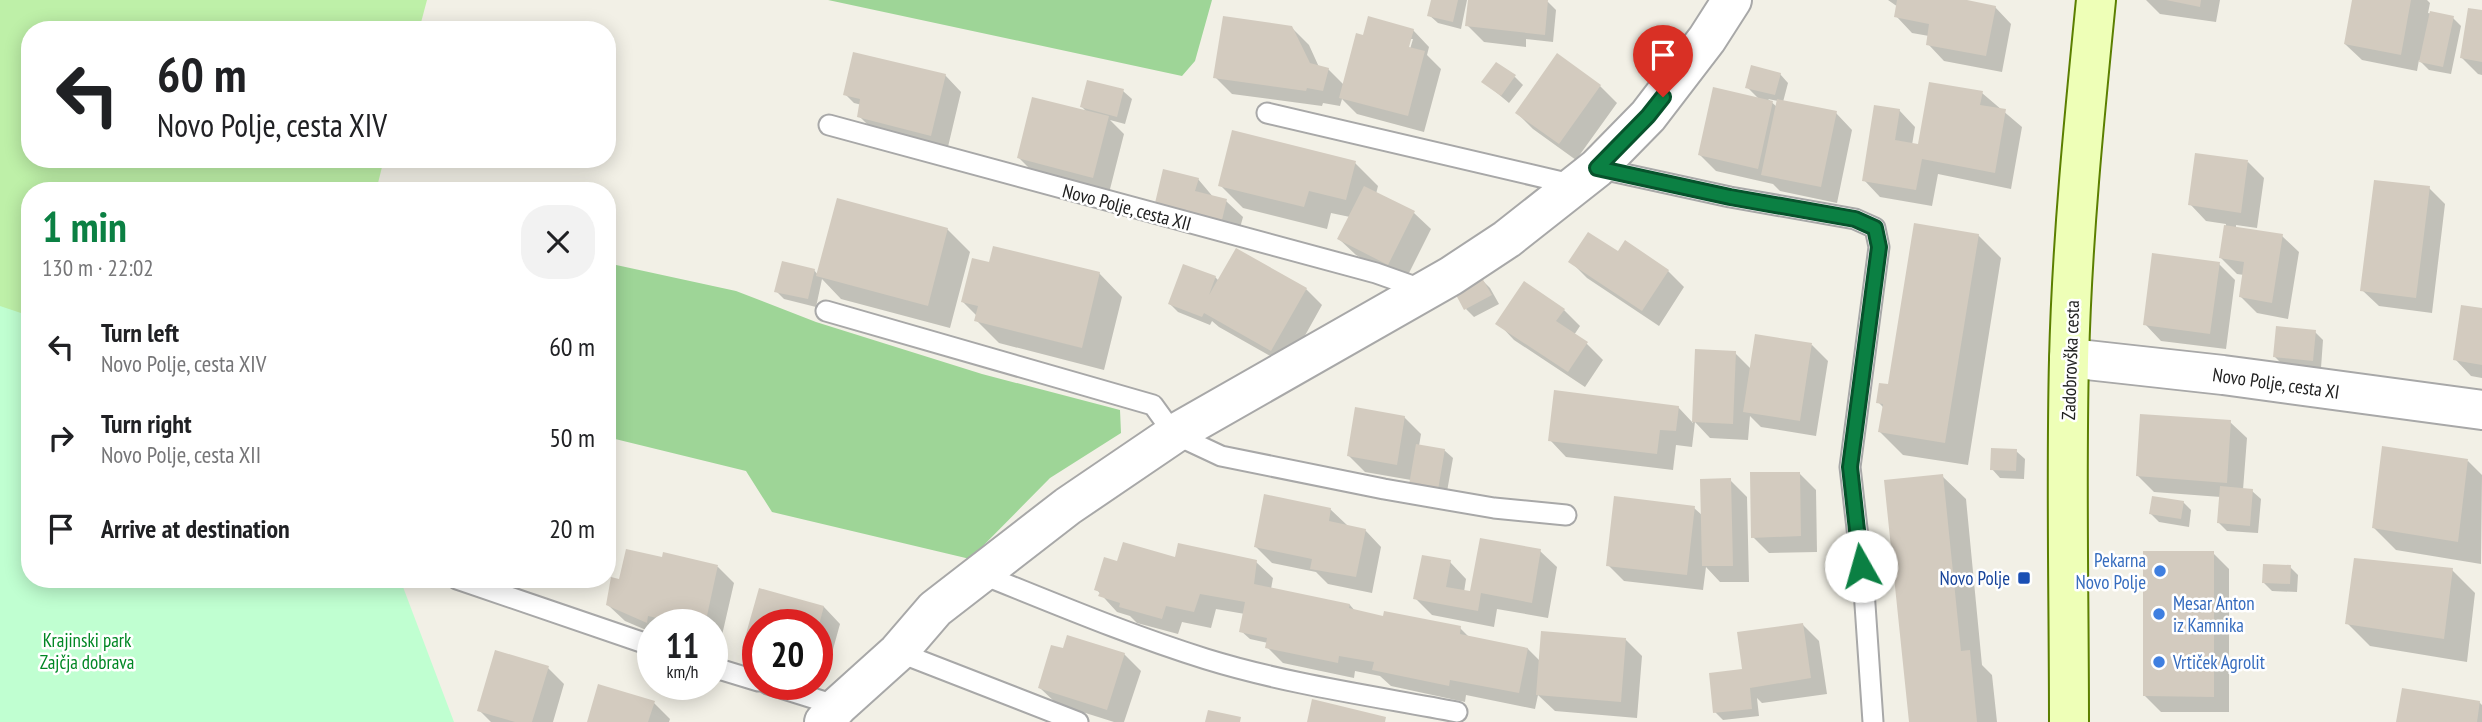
<!DOCTYPE html>
<meta charset="utf-8">
<style>
:root{--surface:#fff;--page:#f2f2f2;--text:#202124;--muted:#757577;--accent:#0b8043}
body{margin:0;font-family:"PT Sans Narrow",sans-serif;background:var(--page);color:var(--text);height:100vh;display:flex;flex-direction:column;font-size:26px;white-space:nowrap}
*{box-sizing:border-box;margin:0}
p{font-size:23px;color:var(--muted)}
.icon{flex:none;width:38px;height:38px;fill:none;stroke:currentColor;stroke-width:2;stroke-linecap:round;stroke-linejoin:round}
.map{position:relative;flex:1;overflow:hidden}
.sheet{position:absolute;left:21px;top:182px;width:595px;height:406px;display:flex;flex-direction:column;background:var(--surface);border-radius:28px;box-shadow:0 4px 18px #0003}
.sheet>*{flex:none}
.hud{position:absolute;left:21px;top:21px;width:595px;height:147px;border-radius:28px;box-shadow:0 4px 18px #0003;background:#fff;color:var(--text);overflow:hidden}
.speed{position:absolute;left:637px;top:609px;display:flex;gap:14px;font-size:35px;font-weight:700;text-align:center}
.speed>*{display:grid;place-content:center;width:91px;height:91px;border-radius:50%;background:var(--surface);box-shadow:0 4px 18px #0003;line-height:1}
.speed small{font-size:18px;font-weight:400}
.speed .limit{border:10px solid #d22;background:#fff;color:#111}
.pin{position:absolute;display:grid;place-items:center;width:60px;height:60px;color:#fff;margin:-72px -30px;border-radius:50% 50% 50% 0;rotate:-45deg;box-shadow:0 0 7px #0007}
.pin .icon{rotate:45deg}
.me{position:absolute;width:77px;margin:-38px;rotate:353deg;stroke-linejoin:round;filter:drop-shadow(0 0 5px #0008)}
.turn{display:flex;align-items:center;gap:24px;height:147px;padding:0 21px;font-size:32px}
.turn .icon{width:91px;height:91px;stroke-width:2.5}
.turn b{display:block;font-size:49px;line-height:60px}
.round{display:grid;place-items:center;flex:none;width:74px;height:74px;border-radius:28px;background:var(--page)}
.head{display:flex;align-items:center;justify-content:space-between;height:119px;padding:0 21px}
h1{font-size:42px;font-weight:600;line-height:52px;color:var(--accent)}
ul{padding:0;list-style:none}
li{display:flex;align-items:center;gap:21px;height:91px;padding:0 21px}
li div{flex:1}
li b{display:block;font-size:26px}
li em{font-style:normal}
.map>svg:first-child{display:block}
.grass{fill:#bef0a8}
.forest{fill:#9ed597}
.park{fill:#c0ffd1}
.shadow{fill:#0003;fill-rule:evenodd}
.building{fill:#d3cbbf}
.lines{fill:none;stroke-linecap:round;stroke-linejoin:round}
.lane-casing{stroke:#a8a8a8;stroke-width:23}
.street-casing{stroke:#a8a8a8;stroke-width:42}
.secondary-casing{stroke:#5b7f00;stroke-width:42}
.lane{stroke:#fff;stroke-width:19}
.street{stroke:#fff;stroke-width:38}
.secondary{stroke:#eeffb7;stroke-width:38}
.route-casing{stroke:#07532c;stroke-width:18}
.route{stroke:#0b8043;stroke-width:12}
.shop-dot{fill:#3f7fe0;stroke:#fff;stroke-width:2.5}
.transit-dot{fill:#1a4fb4;stroke:#fff;stroke-width:2.5}
.labels{text-anchor:middle;dominant-baseline:central;stroke-width:5;stroke-linejoin:round;paint-order:stroke}
.street-label{font-size:19px;fill:#212121;stroke:#fff}
.shop-label{font-size:19px;fill:#366cbe;stroke:#fff;text-anchor:start}
.transit-label{font-size:19px;fill:#164399;stroke:#fff;text-anchor:end}
.park-label{font-size:19px;fill:#018724;stroke:#fff}
</style>
<div class="map">
<svg width="2482" height="722" viewBox="0 0 2482 722">
<rect width="100%" height="100%" fill="#f2f0e6"/>
<path class="grass" d="M0 0H427L419 30H30V159H384L376 191H30V318L0 311Z"/>
<path class="forest" d="M828 0H1212L1195 61 1182 76Z
M607 263 736 291 816 322 982 374 1120 410 1121 433 1050 478 970 559 772 512 746 471 607 437Z"/>
<path class="park" d="M0 306 30 316V579H400L454 722H0Z"/>
<path class="shadow" d="M1433 0H1467L1461 29 1438 23 1429 15Z
M1470 0 1548 2 1556 10 1553 42 1526 39V47L1484 42 1467 25Z
M1888 0H1957L1995 7 2011 24 2002 72 1944 61 1928 44 1929 36 1912 33 1896 16 1898 7Z
M2146 0H2220L2216 22 2160 14Z
M2354 0H2427L2430 3 2428 13 2453 18 2461 26 2451 74 2429 70 2419 60 2417 71 2362 60 2345 44Z
M2482 12V75L2478 74 2462 58Z
M1292 28 1309 45 1319 67 1328 69 1344 85 1364 38 1413 30 1429 47 1427 55 1441 69 1424 132 1357 114 1342 99 1340 106 1323 103 1322 106 1232 94 1215 77ZM1409 39H1413L1408 56Z
M1558 56 1600 86 1617 103 1576 160 1533 129 1517 113Z
M1780 74 1788 83 1783 102 1836 113 1852 130 1837 203 1780 191 1773 184 1716 171 1700 155 1760 100 1747 87ZM1768 99 1778 101 1777 107Z
M945 75 961 92 947 151 876 133 859 116 862 105 854 103 845 94Z
M1515 77 1523 85 1509 103 1484 82Z
M1123 91 1132 99 1125 124 1110 120 1124 134 1109 193 1035 174 1019 158 1088 113 1082 107Z
M1982 93 2022 127 2011 189 1938 174 1932 206 1880 197 1864 180 1899 110 1915 127 1912 145 1919 146Z
M2248 162 2264 178 2257 228 2236 225V228L2282 236 2299 252 2288 319 2257 313 2241 297 2244 275 2237 274 2220 257 2226 224 2206 221 2190 204Z
M1355 163 1378 186 1376 194 1414 213 1431 229 1405 281 1356 255 1339 239 1350 217 1331 213 1327 229 1243 208 1220 185Z
M1198 179 1214 198 1226 201 1243 217 1238 235 1173 218 1157 202Z
M2429 188 2445 204 2432 313 2379 306 2362 290Z
M947 229 970 252 950 328 841 299 822 279 816 307 784 299 776 291 814 270 818 275Z
M1978 235 2001 258 1968 465 1903 455 1880 432 1884 408 1878 402 1890 387Z
M1618 254 1668 271 1684 287 1659 326 1587 278 1571 262Z
M2219 264 2235 280 2226 349 2161 341 2145 324Z
M990 265 1099 273 1122 297 1104 370 999 343 976 320 977 316 963 302Z
M1215 277 1219 281 1306 289 1322 305 1288 366 1219 327 1212 321 1210 325 1178 312 1170 304Z
M1482 280 1490 288 1499 304 1474 317 1466 309Z
M1564 310 1580 326 1574 335 1587 344 1603 360 1585 387 1514 340 1498 323Z
M2482 310V378L2471 376 2455 359Z
M2315 332 2323 340 2321 368 2283 365 2275 357Z
M1812 345 1828 361 1816 436 1761 427 1750 416 1748 440 1710 438 1695 422 1692 447 1676 445 1673 470 1566 457 1550 440 1678 407 1693 423 1697 351 1735 353 1751 369Z
M1404 417 1421 434 1419 446 1444 450 1453 458 1446 497 1411 480 1365 472 1349 456Z
M2230 422 2247 438 2243 490 2252 491 2261 499 2258 533 2227 531 2219 523 2221 497 2154 492 2138 476Z
M2016 451 2025 459 2024 479 2000 478 1992 469Z
M2468 461 2482 475 2481 564 2396 550 2373 527Z
M1800 474 1816 490 1817 552 1769 553 1753 537Z
M1942 476 1966 499 1982 665 1992 675 1997 722H1910Z
M1730 480 1747 497 1749 582H1720L1706 567 1703 590 1624 581 1608 565 1694 508 1703 516Z
M2183 502 2191 510 2189 527 2159 522 2151 514Z
M1330 509 1348 526 1365 530 1381 547 1372 593 1328 584 1316 572 1272 563 1256 547Z
M1540 551 1557 567 1548 618 1497 609 1494 627 1432 615 1415 598 1450 562 1466 579 1464 592 1471 593Z
M2213 553 2229 569V712H2161L2145 696Z
M1177 559 1256 562 1273 578 1271 589 1350 605 1356 612 1385 618 1460 628 1470 638 1528 649 1541 662 1625 639 1642 656 1637 718 1555 711 1538 695 1535 709 1466 695 1465 702 1391 686 1380 676 1355 671 1354 678 1283 663 1267 647 1268 643 1250 639 1241 631 1245 614 1216 609 1211 628 1182 622 1178 634 1137 623 1130 616 1117 612 1096 589 1118 563Z
M718 567 734 583 720 644 712 642V625H653V633L625 621 608 605 620 581Z
M2290 567 2298 575 2297 592 2272 591 2264 583Z
M2452 570 2475 593 2467 662 2370 646 2347 623Z
M484 579H522L519 590Z
M760 590 824 607 840 624 824 682 817 680V625H758V662L744 648Z
M1802 624 1819 641 1827 694 1762 703 1757 698 1759 716 1723 720 1715 712 1744 671Z
M1124 654 1141 671 1124 722H1114L1057 704 1040 688Z
M548 668 564 684 553 722H491L479 710Z
M2479 702 2482 705V722H2398Z
M654 703 670 719 669 722H589Z"/>
<path class="building" d="M1431 0H1458L1453 22 1427 16Z
M1468 0H1548L1545 35 1465 26Z
M1897 0H1967L1996 6 1986 56 1926 45 1929 24 1894 17Z
M2166 0H2201L2200 7Z
M2352 0H2411L2401 55 2344 44Z
M2468 8 2482 10V62L2460 58Z
M2430 11 2454 16 2443 67 2419 62Z
M1223 16 1292 26 1310 63 1329 68 1323 91 1307 88 1306 91 1213 78Z
M1368 16 1414 29 1409 47 1425 51 1408 116 1339 98 1356 33 1363 35Z
M853 52 946 74 931 136 857 117 860 99 843 95Z
M1557 53 1601 85 1559 144 1515 113Z
M1496 62 1516 75 1501 96 1481 82Z
M1751 65 1781 73 1775 95 1745 88Z
M1087 80 1124 89 1117 117 1080 107Z
M1929 82 1983 91 1980 105 2006 109 1995 173 1922 159 1916 190 1862 181 1874 105 1900 109 1895 140 1918 144Z
M1713 87 1773 101 1758 169 1698 155Z
M1032 97 1109 116 1093 178 1017 158Z
M1777 99 1837 111 1821 187 1761 175Z
M1232 130 1356 161 1346 200 1309 191 1304 207 1218 186Z
M2195 153 2248 160 2241 213 2188 205Z
M1163 169 1199 178 1195 191 1227 199 1222 220 1155 203Z
M2374 180 2430 186 2416 298 2360 291Z
M1364 186 1415 211 1388 265 1337 239Z
M837 198 948 228 928 306 816 276Z
M1914 223 1979 234 1945 443 1878 432 1883 404 1876 403 1879 383 1888 384Z
M2224 225 2283 234 2272 303 2239 297 2244 262 2219 258Z
M1588 232 1618 251 1625 240 1669 270 1642 311 1568 262Z
M993 246 1100 272 1082 348 974 321 978 306 961 302 972 258 989 262Z
M1236 248 1307 288 1271 351 1204 313 1202 317 1168 304 1183 264 1216 276 1209 295Z
M2152 253 2220 262 2210 334 2143 325Z
M782 261 815 269 808 299 774 292Z
M1482 278 1492 295 1464 310 1455 293Z
M1524 281 1565 309 1556 321 1588 342 1568 372 1495 324Z
M2461 305 2482 308V365L2453 360Z
M2276 326 2316 330 2313 361 2273 357Z
M1755 334 1812 343 1800 421 1743 412Z
M1695 349 1736 351 1733 424 1692 422Z
M1554 390 1679 406 1676 431 1660 430 1657 454 1548 441Z
M1355 407 1405 416 1397 465 1347 456Z
M2140 414 2231 420 2227 483 2136 476Z
M1416 444 1445 449 1438 490 1409 485Z
M2382 446 2468 459 2458 542 2372 528Z
M1991 448 2017 449 2016 471 1990 470Z
M1750 472H1800L1801 536 1751 538Z
M1943 474 1961 651 1970 650 1977 722H1909L1884 480Z
M1731 478 1733 566H1702L1700 479Z
M2220 486 2253 489 2250 526 2217 523Z
M1264 494 1331 508 1329 521 1366 529 1356 577 1310 569 1312 559 1254 547Z
M1614 496 1695 506 1687 575 1606 566Z
M2152 496 2184 501 2181 519 2149 514Z
M1480 538 1541 549 1532 603 1481 593 1478 611 1413 599 1422 555 1451 560 1446 587 1470 591Z
M1123 542 1175 557 1178 543 1257 560 1254 584 1350 604 1349 608 1383 616 1384 611 1461 626 1460 634 1528 648 1519 693 1450 680 1449 686 1372 670 1374 662 1339 656 1338 663 1265 648 1267 638 1239 632 1245 602 1200 594 1194 612 1166 606 1162 619 1119 607 1120 603 1098 596 1100 592 1094 590 1104 557 1117 561Z
M626 549 662 557 663 552 718 565 705 625H687L648 616 647 623 606 605 611 577 619 579Z
M2143 551H2214V697L2143 696Z
M2354 558 2453 568 2444 639 2345 624Z
M2263 564 2291 565 2290 584 2262 583Z
M759 588 824 606 819 625H758V653L742 648Z
M1803 623 1811 678 1750 688 1752 709 1713 713 1709 673 1742 669 1737 632Z
M1541 631 1626 638 1621 702 1536 695Z
M1067 635 1125 653 1107 710 1038 688 1051 645 1063 648Z
M495 650 549 666 532 722H515L477 711Z
M598 684 655 701 648 722H587Z
M2402 688 2480 701 2477 722H2396Z
M1312 699 1386 717 1385 722H1307Z
M1208 710 1241 717 1240 722H1205Z"/>
<g class="lines">
<defs>
<path id="lane" d="M1267 113 1575 185
M829 125 1376 273 1424 290
M1597 168 1730 197 1855 219 1875 228 1879 247 1850 467 1864 590 1873 722
M826 311 1153 405 1174 434 1221 456 1384 489 1494 508 1566 515
M981 574C1056 604 1129 635 1206 659 1287 684 1373 696 1457 712
M457 579 653 646
M898 652 1078 722
M712 667 758 681
M768 684 838 706"/>
<path id="street" d="M2069 358 2223 375 2482 410
M824 722 838 706 898 652 935 609 1068 506 1174 434 1451 276 1507 239 1597 168 1648 116 1707 39 1732 0"/>
<path id="secondary" d="M2069 722C2069 601 2066 481 2069 360 2072 240 2084 120 2096 0"/>
</defs>
<use href="#lane" class="lane-casing"/>
<use href="#street" class="street-casing"/>
<use href="#secondary" class="secondary-casing"/>
<use href="#lane" class="lane"/>
<use href="#street" class="street"/>
<use href="#secondary" class="secondary"/>
</g>
<g class="lines">
<defs>
<path id="route" d="M1663 97 1648 116 1597 168 1730 197 1855 219 1875 228 1879 247 1850 467 1861 566"/>
</defs>
<use href="#route" class="route-casing"/>
<use href="#route" class="route"/>
</g>
<g class="shop-dot">
<circle cx="2160" cy="571" r="7"/>
<circle cx="2159" cy="614" r="7"/>
<circle cx="2159" cy="662" r="7"/>
</g>
<rect class="transit-dot" x="2017" y="571" width="14" height="14" rx="3.5"/>
<g class="labels">
<g class="street-label">
<text transform="translate(1127 207) rotate(15)">Novo Polje, cesta XII</text>
<text transform="translate(2070 360) rotate(-88)">Zadobrovška cesta</text>
<text transform="translate(2276 383) rotate(8)">Novo Polje, cesta XI</text>
</g>
<g class="shop-label">
<text x="2146" y="560" text-anchor="end">Pekarna<tspan x="2146" dy="22">Novo Polje</tspan></text>
<text x="2173" y="603">Mesar Anton<tspan x="2173" dy="22">iz Kamnika</tspan></text>
<text x="2173" y="662">Vrtiček Agrolit</text>
</g>
<g class="transit-label">
<text x="2010" y="578">Novo Polje</text>
</g>
<g class="park-label">
<text x="87" y="640">Krajinski park<tspan x="87" dy="22">Zajčja dobrava</tspan></text>
</g>
</g>
</svg>
<div class="speed"><div>11<small>km/h</small></div><div class="limit">20</div></div>
<div class="pin" style="left:1663px;top:97px;background:#d93025"><svg class="icon" aria-label="arrive" viewBox="0 0 24 24"><path d="M6 21V4h12l-3 4 3 4H6"/></svg></div>
<svg class="me" style="left:1861px;top:566px" viewBox="-20 -20 40 40"><circle r="19" fill="#fff"/><path d="M0-13L10 11 0 6-10 11z" fill="#0b8043"/></svg>
<div class="hud">
<div class="turn"><svg class="icon" aria-label="left" viewBox="0 0 24 24"><path d="M17 20v-9H6M10 6l-5 5 5 5"/></svg><div><b>60 m</b>Novo Polje, cesta XIV</div></div>
</div>
<section class="sheet">
<div class="head"><div><h1>1 min</h1><p>130 m · 22:02</p></div><a class="round"><svg class="icon" aria-label="close" viewBox="0 0 24 24"><path d="M6 6l12 12M18 6L6 18"/></svg></a></div>
<ul>
<li><svg class="icon" aria-label="left" viewBox="0 0 24 24"><path d="M17 20v-9H6M10 6l-5 5 5 5"/></svg><div><b>Turn left</b><p>Novo Polje, cesta XIV</p></div><em>60 m</em></li>
<li><svg class="icon" aria-label="right" viewBox="0 0 24 24"><path d="M7 20v-9h11M14 6l5 5-5 5"/></svg><div><b>Turn right</b><p>Novo Polje, cesta XII</p></div><em>50 m</em></li>
<li><svg class="icon" aria-label="arrive" viewBox="0 0 24 24"><path d="M6 21V4h12l-3 4 3 4H6"/></svg><div><b>Arrive at destination</b></div><em>20 m</em></li>
</ul>
</section>
</div>
